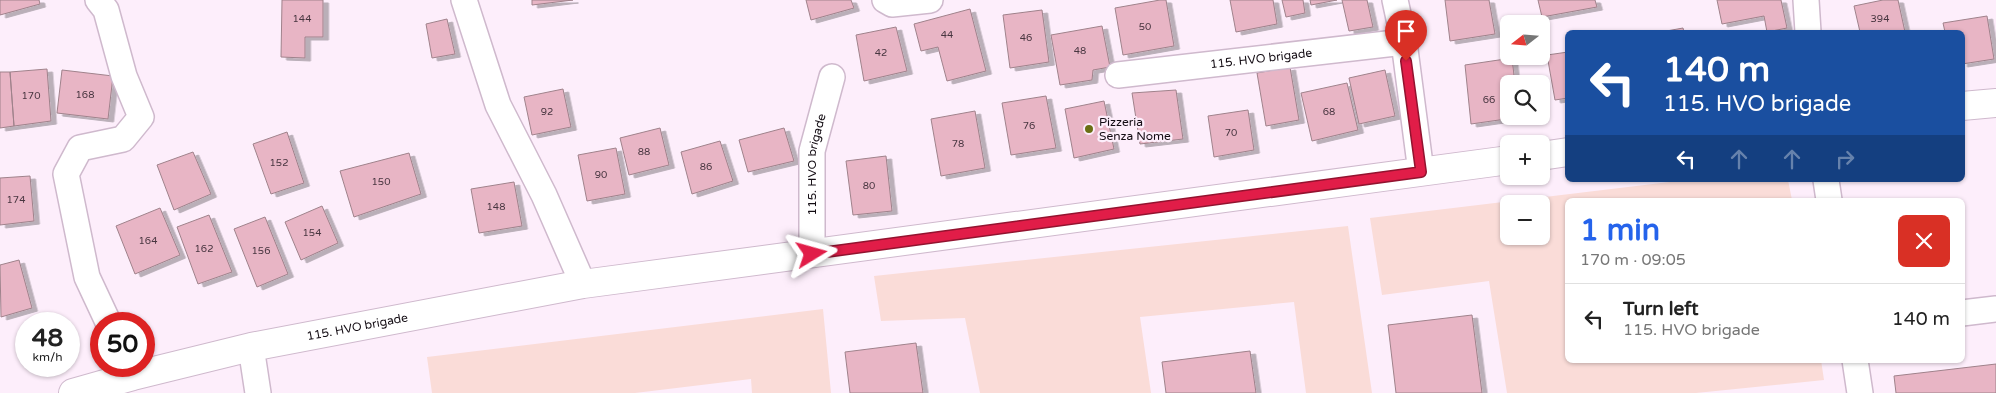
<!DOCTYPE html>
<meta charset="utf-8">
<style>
:root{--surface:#fff;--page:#f6f6f6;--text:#222;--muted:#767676;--line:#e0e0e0;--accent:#2563eb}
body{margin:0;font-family:"Varela Round",sans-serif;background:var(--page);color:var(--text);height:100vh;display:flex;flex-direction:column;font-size:19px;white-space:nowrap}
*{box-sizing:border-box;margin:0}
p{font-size:16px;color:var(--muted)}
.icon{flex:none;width:28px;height:28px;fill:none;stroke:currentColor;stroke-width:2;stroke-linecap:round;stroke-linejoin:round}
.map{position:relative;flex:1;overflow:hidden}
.sheet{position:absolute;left:1565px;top:198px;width:400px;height:165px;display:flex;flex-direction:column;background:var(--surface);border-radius:8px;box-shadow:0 1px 4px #0004}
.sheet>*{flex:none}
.top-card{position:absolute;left:1565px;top:30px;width:400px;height:152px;border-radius:8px;box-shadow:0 1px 4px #0004;background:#1a4fa0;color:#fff;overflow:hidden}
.needle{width:32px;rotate:253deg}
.controls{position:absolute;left:1500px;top:15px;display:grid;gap:10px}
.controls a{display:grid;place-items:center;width:50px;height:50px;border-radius:8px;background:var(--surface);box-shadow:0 1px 4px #0004;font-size:25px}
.speed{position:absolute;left:15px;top:312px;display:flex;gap:10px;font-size:25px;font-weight:700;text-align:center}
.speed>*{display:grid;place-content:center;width:65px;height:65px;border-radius:50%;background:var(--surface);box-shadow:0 1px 4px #0004;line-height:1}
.speed small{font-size:12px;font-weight:400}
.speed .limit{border:8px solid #d22;background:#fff;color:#111}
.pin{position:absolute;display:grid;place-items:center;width:42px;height:42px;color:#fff;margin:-51px -21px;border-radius:50% 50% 50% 0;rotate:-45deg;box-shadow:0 0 5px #0007}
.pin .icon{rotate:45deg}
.me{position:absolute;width:55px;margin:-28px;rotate:82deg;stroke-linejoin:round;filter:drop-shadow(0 0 4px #0008)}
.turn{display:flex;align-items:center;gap:18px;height:105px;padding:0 15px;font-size:22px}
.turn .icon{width:65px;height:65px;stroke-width:2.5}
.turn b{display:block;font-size:35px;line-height:42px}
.lanes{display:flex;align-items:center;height:48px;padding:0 15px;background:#0003;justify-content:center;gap:25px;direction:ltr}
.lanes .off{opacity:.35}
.round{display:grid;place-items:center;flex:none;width:52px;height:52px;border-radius:8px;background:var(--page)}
.overview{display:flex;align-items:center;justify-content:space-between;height:85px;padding:0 15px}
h1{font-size:30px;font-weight:700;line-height:38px;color:var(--accent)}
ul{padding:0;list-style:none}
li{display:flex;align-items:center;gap:15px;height:70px;padding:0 15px;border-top:1px solid var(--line)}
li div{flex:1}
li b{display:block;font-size:19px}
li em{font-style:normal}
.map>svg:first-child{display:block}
.green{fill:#fadcd8;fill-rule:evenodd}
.building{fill:#e8b5c5;stroke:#9f828b;filter:url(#shadow)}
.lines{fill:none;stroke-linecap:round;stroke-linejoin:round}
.street-casing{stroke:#cfb9cd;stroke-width:28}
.secondary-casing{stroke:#cfb9cd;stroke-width:30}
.street{stroke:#fff;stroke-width:25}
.secondary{stroke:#fff;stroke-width:28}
.route-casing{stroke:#92132f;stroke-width:12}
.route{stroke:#e11d48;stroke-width:9}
.poi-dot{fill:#6a6f14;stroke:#fdeefb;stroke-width:2}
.labels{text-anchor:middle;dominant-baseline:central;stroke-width:4.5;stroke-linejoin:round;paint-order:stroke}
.number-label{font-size:10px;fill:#483640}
.street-label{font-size:12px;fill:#130c13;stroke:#fdeefb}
.poi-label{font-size:12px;fill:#130c13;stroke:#fdeefb;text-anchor:start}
</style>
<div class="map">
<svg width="1996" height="393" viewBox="0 0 1996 393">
<defs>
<filter id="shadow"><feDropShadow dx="5.5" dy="3" stdDeviation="0" flood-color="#0004"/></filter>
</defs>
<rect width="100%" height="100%" fill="#fdeefb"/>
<path class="green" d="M1686 180H1788L1792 200H1568V360H1821L1824 380 1696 393H1507L1489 281 1382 295 1370 218ZM1509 204H1541V236H1509Z
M1348 226 1372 393H1306L1294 302 1140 317 1151 393H980L965 318 881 321 874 276Z
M823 309 831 393H752L751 379 635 393H432L427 357Z"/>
<path class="building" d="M0 0H39L40 4 0 15Z
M282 0H323V37H305V58L281 57Z
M532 0H573L532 5Z
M806 0H851L854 8 811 20Z
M1160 0H1166L1174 46 1123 55 1115 8Z
M1230 0H1273L1277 24 1236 32Z
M1282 0H1303L1305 13 1286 17Z
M1310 0H1337L1311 5Z
M1342 0H1367L1373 27 1349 31Z
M1445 0H1489L1495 34 1450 41Z
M1538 0H1595L1597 7 1542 17Z
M1717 0H1781L1787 28 1767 32 1764 16 1722 24Z
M1883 0H1898L1905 32H1860L1854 6Z
M970 9 986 71 947 81 938 47 921 51 914 24Z
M1042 10 1049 62 1010 68 1003 15Z
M1987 16 1994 59 1962 64V32H1945L1943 23Z
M447 19 455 54 432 58 426 24Z
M1102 26 1110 67 1093 70 1092 80 1060 85 1051 35Z
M896 27 907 71 864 81 856 35Z
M1683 28 1684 32H1661Z
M1568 52V98L1555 100 1547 55Z
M1512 58 1515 84H1509V116L1520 117 1471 124 1465 65Z
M1290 67 1299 120 1266 126 1257 73Z
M47 69 51 121 14 126 10 72Z
M62 70 113 76 108 119 57 113Z
M1385 70 1395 116 1359 124 1349 78Z
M0 72H10L14 126 0 128Z
M1347 83 1358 130 1312 141 1301 93Z
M563 89 571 127 532 135 524 97Z
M1176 90 1183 139 1140 144 1132 93Z
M1046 96 1056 148 1011 155 1002 103Z
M1104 101 1114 149 1074 158 1065 109Z
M1248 110 1254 150 1214 157 1208 116Z
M975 111 985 168 941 176 931 119Z
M660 128 669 165 629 175 620 138Z
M784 128 794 161 748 172 739 140Z
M287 132 304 183 271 194 253 144Z
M720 141 733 181 692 194 681 152Z
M616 148 625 194 587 201 578 155Z
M193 152 211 194 174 210 157 165Z
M409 153 421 194 354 217 340 171Z
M886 156 892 211 853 215 846 161Z
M30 176 34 221 0 225V178Z
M514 182 522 226 479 233 471 189Z
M322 206 338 243 301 260 285 222Z
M160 208 180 255 135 274 116 226Z
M209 215 232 272 198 284 177 227Z
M265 217 288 274 257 287 234 229Z
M19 260 32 308 1 317 0 265Z
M1472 315 1482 393H1396L1388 325Z
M916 343 923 393H850L845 352Z
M1250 351 1256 393H1166L1162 362Z
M1996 364V393H1896L1894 376Z"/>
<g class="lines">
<defs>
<g id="street">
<path d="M98 0 106 10 124 76 141 117 123 139 80 148 66 174 87 277 109 324"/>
<path d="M464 0 498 105 544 195 583 284"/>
<path d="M885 0 892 4 930 0"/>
<path d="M1395 0 1404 42 1421 172"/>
<path d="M1806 0 1808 32"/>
<path id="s1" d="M1118 75 1404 42"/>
<path d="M1826 180 1829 200"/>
<path id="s2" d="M812 254V151L832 77"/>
<path d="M1962 313 1996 309"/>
<path d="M251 347 258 393"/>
<path d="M1855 360 1860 393"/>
</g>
<g id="secondary">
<path d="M1962 106 1996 103"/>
<path d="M1541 156 1568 152"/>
<path id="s3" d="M73 393 133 376 251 347 583 284 1509 160"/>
</g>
</defs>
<use href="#street" class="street-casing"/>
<use href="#secondary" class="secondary-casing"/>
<use href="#street" class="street"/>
<use href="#secondary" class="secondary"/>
</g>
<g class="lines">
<defs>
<path id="route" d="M812 254 1421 172 1406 61"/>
</defs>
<use href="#route" class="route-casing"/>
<use href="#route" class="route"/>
</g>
<circle class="poi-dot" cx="1089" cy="129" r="5"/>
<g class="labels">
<g class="number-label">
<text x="302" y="19">144</text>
<text x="1880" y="19">394</text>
<text x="1145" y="27">50</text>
<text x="947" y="35">44</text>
<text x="1026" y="38">46</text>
<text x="1080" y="51">48</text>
<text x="881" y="53">42</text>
<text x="85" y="95">168</text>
<text x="31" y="96">170</text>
<text x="1489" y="100">66</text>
<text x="547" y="112">92</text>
<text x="1329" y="112">68</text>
<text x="1029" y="126">76</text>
<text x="1231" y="133">70</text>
<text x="958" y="144">78</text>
<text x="644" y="152">88</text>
<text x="279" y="163">152</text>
<text x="706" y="167">86</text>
<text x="601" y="175">90</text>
<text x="381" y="182">150</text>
<text x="869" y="186">80</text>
<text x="16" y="200">174</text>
<text x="496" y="207">148</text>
<text x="312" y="233">154</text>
<text x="148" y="241">164</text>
<text x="204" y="249">162</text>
<text x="261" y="251">156</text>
</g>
<g class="street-label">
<text stroke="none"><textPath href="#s1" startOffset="144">115. HVO brigade</textPath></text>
<text stroke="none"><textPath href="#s2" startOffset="90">115. HVO brigade</textPath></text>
<text stroke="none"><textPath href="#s3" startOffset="292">115. HVO brigade</textPath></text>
</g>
<g class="poi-label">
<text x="1099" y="122">Pizzeria<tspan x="1099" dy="14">Senza Nome</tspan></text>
</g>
</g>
</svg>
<div class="controls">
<a><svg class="needle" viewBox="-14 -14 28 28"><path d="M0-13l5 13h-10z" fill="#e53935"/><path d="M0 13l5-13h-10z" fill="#767676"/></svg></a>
<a><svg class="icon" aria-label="search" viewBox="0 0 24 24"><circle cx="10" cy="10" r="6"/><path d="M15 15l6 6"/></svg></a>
<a>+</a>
<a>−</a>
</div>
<div class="speed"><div>48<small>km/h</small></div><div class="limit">50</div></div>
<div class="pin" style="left:1406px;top:61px;background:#d93025"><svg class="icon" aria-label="arrive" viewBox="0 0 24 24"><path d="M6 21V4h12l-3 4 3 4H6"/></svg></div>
<svg class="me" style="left:812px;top:254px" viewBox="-20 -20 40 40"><path d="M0-17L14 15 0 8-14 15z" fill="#e11d48" stroke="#fff" stroke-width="4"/></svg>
<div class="top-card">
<div class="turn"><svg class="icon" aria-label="left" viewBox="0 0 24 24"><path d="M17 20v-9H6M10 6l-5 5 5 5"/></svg><div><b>140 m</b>115. HVO brigade</div></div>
<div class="lanes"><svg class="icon" aria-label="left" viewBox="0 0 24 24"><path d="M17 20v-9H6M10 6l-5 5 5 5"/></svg><svg class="icon off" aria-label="ahead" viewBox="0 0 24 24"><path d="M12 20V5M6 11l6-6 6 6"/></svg><svg class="icon off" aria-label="ahead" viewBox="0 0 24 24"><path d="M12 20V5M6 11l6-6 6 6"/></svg><svg class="icon off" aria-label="right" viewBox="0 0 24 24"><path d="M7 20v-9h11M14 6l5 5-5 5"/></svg></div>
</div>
<section class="sheet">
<div class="overview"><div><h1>1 min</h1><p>170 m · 09:05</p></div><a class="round" style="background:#d93025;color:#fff"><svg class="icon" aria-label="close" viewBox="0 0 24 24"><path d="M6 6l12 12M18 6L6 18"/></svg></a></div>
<ul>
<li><svg class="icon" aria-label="left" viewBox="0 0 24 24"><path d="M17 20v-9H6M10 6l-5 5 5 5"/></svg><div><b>Turn left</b><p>115. HVO brigade</p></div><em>140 m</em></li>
</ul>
</section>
</div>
